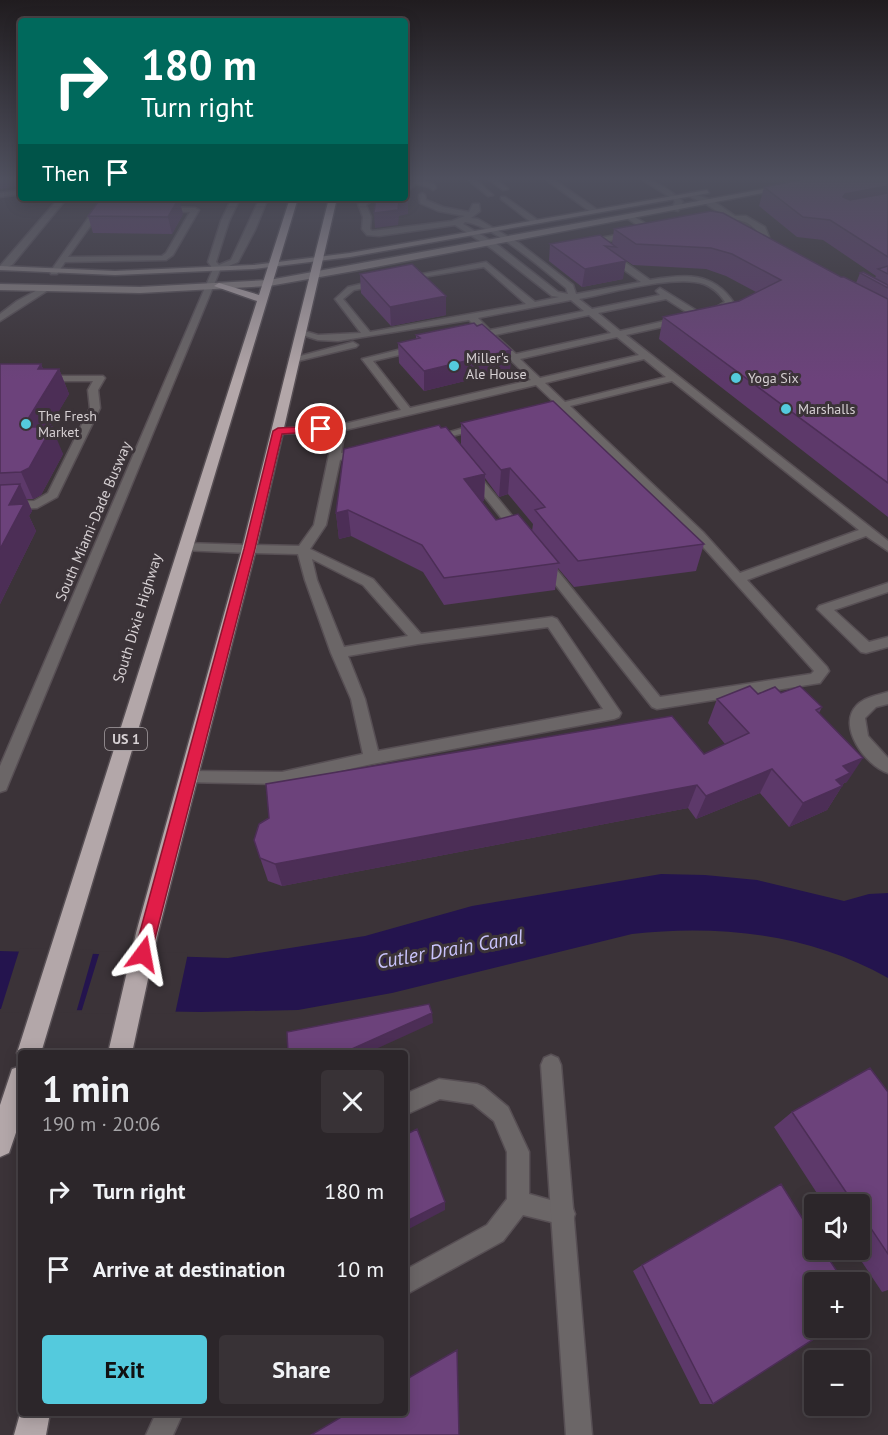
<!DOCTYPE html>
<meta charset="utf-8">
<style>
:root{--surface:#2c262a;--page:#383236;--text:#f1f3f6;--muted:#a6a5a8;--line:#484347;--accent:#54cadd}
body{margin:0;font-family:"PT Sans",sans-serif;background:var(--page);color:var(--text);height:100vh;display:flex;flex-direction:column;font-size:22px;white-space:nowrap}
*{box-sizing:border-box;margin:0}
p{font-size:20px;color:var(--muted)}
.icon{flex:none;width:33px;height:33px;fill:none;stroke:currentColor;stroke-width:2;stroke-linecap:round;stroke-linejoin:round}
.map{position:relative;flex:1;overflow:hidden}
.side{position:absolute;left:18px;top:1050px;width:390px;height:366px;display:flex;flex-direction:column;background:var(--surface);border-radius:6px;box-shadow:0 3px 15px #0003,0 0 0 2px var(--line)}
.side>*{flex:none}
.top-card{position:absolute;left:18px;top:18px;width:390px;height:183px;border-radius:6px;box-shadow:0 3px 15px #0003,0 0 0 2px var(--line);background:#00695c;color:#fff;overflow:hidden}
.fabs{position:absolute;left:804px;top:1194px;display:grid;gap:12px}
.fabs a{display:grid;place-items:center;width:66px;height:66px;border-radius:6px;background:var(--surface);box-shadow:0 3px 15px #0003,0 0 0 2px var(--line);font-size:30px}
.pin{position:absolute;display:grid;place-items:center;width:51px;height:51px;color:#fff;margin:-26px;border:3px solid #fff;border-radius:50%;box-shadow:0 2px 6px #0007}
.me{position:absolute;width:66px;margin:-33px;rotate:13deg;stroke-linejoin:round;filter:drop-shadow(0 0 4px #0008)}
.turn{display:flex;align-items:center;gap:21px;height:126px;padding:0 24px;font-size:27px}
.turn .icon{width:78px;height:78px;stroke-width:2.5}
.turn b{display:block;font-size:42px;line-height:51px}
.then{display:flex;align-items:center;height:57px;padding:0 24px;background:#0003;gap:12px;font-size:22px}
.round{display:grid;place-items:center;flex:none;width:63px;height:63px;border-radius:6px;background:var(--page)}
.head{display:flex;align-items:center;justify-content:space-between;height:102px;padding:0 24px}
h1{font-size:36px;font-weight:700;line-height:45px}
.button{display:flex;gap:12px;margin-top:auto;padding:12px 24px}
.button a{flex:1;height:69px;border-radius:6px;background:var(--accent);color:#111;font-size:24px;font-weight:700;line-height:69px;text-align:center}
.button a+a{background:var(--page);color:var(--text)}
ul{padding:0;list-style:none}
li{display:flex;align-items:center;gap:18px;height:78px;padding:0 24px}
li div{flex:1}
li b{display:block;font-size:22px}
li em{font-style:normal}
.map>svg:first-child{display:block}
.water{fill:#24144e}
.pier{fill:#3b3338}
.lines{fill:none;stroke-linecap:round;stroke-linejoin:round}
.lane-casing{stroke:#574f54;stroke-width:3}
.street-casing{stroke:#574f54;stroke-width:3}
.secondary-casing{stroke:#574f54;stroke-width:3}
.highway-casing{stroke:#574f54;stroke-width:3}
.lane{fill:#6b6667;fill-rule:evenodd}
.street{fill:#6b6667;fill-rule:evenodd}
.secondary{fill:#898181;fill-rule:evenodd}
.highway{fill:#b3a7a9;fill-rule:evenodd}
.wall{fill:#5d396a;fill-rule:evenodd}
.shaded-wall{fill:#4c2e56}
.building{fill:#6c427b;stroke:#4c2e56;stroke-width:1.5}
.route{fill:#e11d48;stroke:#92132f;stroke-width:1.5}
.poi-dot{fill:#54cadd;stroke:#3b3338;stroke-width:2}
.labels{text-anchor:middle;dominant-baseline:central;stroke-width:6;stroke-linejoin:round;paint-order:stroke}
.far-poi-label{font-size:14px;fill:#d6d0d3;stroke:#3b3338;text-anchor:start}
.shield{fill:#3b3338;stroke:#a8a1a4;stroke-width:1.5}
.shield-label{font-size:14px;font-weight:bold;fill:#d6d0d3}
.street-label{font-size:15px;fill:#d6d0d3;stroke:#3b3338}
.near-water-label{font-size:20px;font-style:italic;fill:#c9c3fb;stroke:#3b3338}
</style>
<div class="map">
<svg width="888" height="1435" viewBox="0 0 888 1435">
<rect width="100%" height="100%" fill="#3b3338"/>
<path class="water" d="M661 874 705 875 757 880 844 901 869 894 888 893V978C811 934 719 924 632 934L392 993 298 1010 201 1012 0 1009V951L228 958 365 936 472 906Z"/>
<path class="pier" d="M20 948 94 950 76 1013 0 1012Z
M100 951 188 953 175 1014 81 1013Z"/>
<g class="lines">
<defs>
<path id="lane" d="M467 179H475L493 195 488 196Z
M488 179H496L508 189 503 190Z
M545 179H553L599 211 592 213Z
M641 179C655 179 673 192 683 202L678 211 671 209 675 202 673 199Z
M415 180 434 184 436 188 433 190 429 187 416 184 410 189H406V187Z
M21 190V194L0 197V193Z
M422 193 425 195 426 200 443 207 469 212 473 204H479L480 211 471 218 478 219 519 243 573 285 576 294 641 282 588 244V240L645 230 628 219 631 215 655 229V233H652L598 243 650 280C684 274 713 271 734 303L733 305 717 314H711V310L725 302C720 294 714 288 704 284 676 274 610 293 579 299L592 309 660 295 656 291 660 288 702 314V318L626 335 888 541V551L866 536 747 580 827 667 829 671 820 683 657 709 652 707 540 565 538 562 540 559H548L660 697 811 674 814 671 695 538 561 409 535 413V409L556 404 536 385 345 430 341 453 362 449 367 452 340 460 326 525 310 549 373 579 421 634 552 617 557 619 621 713 619 717 614 719 372 764 282 784 183 782 181 777 183 772 189 771 282 772 363 754 351 699 331 653 305 580 298 554 249 553 243 549 249 545 299 546 314 525 334 431 278 434 273 431 274 429 340 425 401 410 362 359 418 345 423 348 421 350 373 361 410 408 531 380 486 336 477 337V333L481 332 469 320 338 341 318 340 296 333 301 330 318 335 361 333 335 299 348 287 378 280 382 283 381 285 354 290 343 299 370 332 526 304 484 267 405 280 401 278 486 262 535 302 559 297 552 296 492 249 455 225 379 236 367 235 362 229 363 217 358 204 366 198H375L366 205 371 217 370 229 372 231 452 221 465 216 438 211 420 203 419 195ZM465 222C493 225 543 270 566 288L568 294 558 292 498 245 463 224ZM666 299 691 315 620 331 598 313ZM571 300 584 311 490 330 478 318ZM589 315 611 333 516 354 495 335ZM617 337 639 355 540 378 520 359ZM644 359 666 377 565 402 545 383ZM672 381 859 530 740 573 703 532 570 406ZM312 559 363 585 408 636 344 647 317 580ZM548 627 603 709 378 751 365 699 348 656 418 644Z
M501 197H505L539 221 532 223 501 199Z
M59 198H67L12 265 0 270V266Z
M232 198H240L229 221 216 262 219 265 231 260 260 198H268L255 230 238 262 220 270 8 785 6 790 0 792V766L213 269 208 262 221 221Z
M96 207 107 209 101 211 68 257 162 256 166 253 190 212 163 211 160 207 195 208 199 210 173 255 166 260 65 262 57 274H51L50 272Z
M43 287 50 289 0 321V314L17 301Z
M353 342 358 345 356 347 294 362 289 359Z
M40 376H103L105 378 98 390 100 408 57 497 37 508 0 510V502L34 501 48 493 90 408 88 390 93 381H43L38 378Z
M481 423 485 424V428L448 437 452 443 451 445H443L436 436Z
M472 471 476 472 523 529V535H515L468 476V472Z
M888 583V592L834 610 869 642 888 637V647L866 653 861 652 817 609 819 606Z
M439 1079 477 1084 484 1087 508 1107 529 1152V1194L572 1206 575 1214 572 1222 564 1225 523 1215 503 1241 405 1295V1270L487 1225 507 1199V1152L494 1121 473 1104 440 1099 405 1115V1094Z
M156 1413H183L173 1435H146Z"/>
<path id="street" d="M690 193 712 200 735 216H746L765 227 769 237 762 239C757 228 747 220 735 220L749 227V231H743L728 223 729 219 706 204 688 196Z
M185 543 249 545 255 549 249 553 181 550 179 547Z
M888 692V704L876 707 865 718 868 736 888 758V773C866 766 836 726 857 705 865 697 878 695 888 692Z
M551 1055 558 1058 561 1065 592 1435H566L541 1065 544 1058Z"/>
<path id="secondary" d="M781 186 783 189 365 269 269 286 140 293 0 290V284L140 287 269 280Z
M707 190 709 193 350 257 253 269 115 275 0 270V266L115 271 253 265 350 253Z"/>
<path id="highway" d="M290 198H298L41 1053H21V1062L17 1053 257 301 214 286 219 283 259 295Z
M329 198H337L256 549 158 933 132 1053H108L136 933 242 549Z
M21 1066V1118L9 1153 0 1157V1105L12 1069Z
M21 1410V1413H50L46 1435H14Z"/>
</defs>
<use href="#lane" class="lane-casing"/>
<use href="#street" class="street-casing"/>
<use href="#secondary" class="secondary-casing"/>
<use href="#highway" class="highway-casing"/>
<use href="#lane" class="lane"/>
<use href="#street" class="street"/>
<use href="#secondary" class="secondary"/>
<use href="#highway" class="highway"/>
</g>
<path class="wall" d="M888 179V517L659 339 663 317 739 301 756 292 726 276 706 269 633 265 615 253 623 279 582 287 549 261 550 244H612L614 229 711 211 841 277 856 283 860 273 875 278 876 276 823 240 797 237 759 206 764 187Z
M183 214 172 234 93 233 88 216Z
M360 274 446 315 391 326 361 293Z
M477 326 511 350 510 370 424 391 399 363 398 343 416 339V335Z
M0 364H41L43 369H59L69 394 49 427 63 454 41 495 33 499H27L32 511 29 516 36 531 0 604Z
M461 423 704 544 696 571 574 587 558 568 555 590 444 605 423 572 351 536 339 539 336 513 441 428 461 445ZM485 478 499 497 508 494 533 524 532 531 496 520 482 501H484Z
M781 693 822 707 819 713 847 782 844 783 827 810 789 827 760 793 696 819 688 808 282 886 268 881 254 840 704 754 725 744 708 723 717 699 758 694Z
M888 1092V1290L882 1292 854 1250H860V1204H824L774 1127 792 1112Z
M642 1265 713 1404H700L633 1271Z"/>
<path class="shaded-wall" d="M0 179H21V186L0 189Z
M888 186V203L837 217 845 194Z
M408 191V214L399 216 398 225 375 228 374 213Z
M179 198 183 214 172 234 168 217Z
M626 261 623 279 582 287 585 269Z
M446 296V315L391 326 390 307Z
M511 350 510 370 424 391V371Z
M41 364 49 385 59 369 69 394 34 454 23 427 38 369Z
M52 427 63 454 41 495 33 499 21 472Z
M510 468 508 494 499 497 501 470Z
M485 474 484 501 464 506V479Z
M20 484 32 511 29 516 36 531 0 604V549L9 505Z
M348 510 351 536 339 539 336 513Z
M863 758 847 782 844 783 827 810 789 827 803 803 843 766Z
M772 769 760 793 696 819 706 796Z
M697 785 688 808 282 886 275 864Z
M432 1013 433 1023 367 1053H343Z
M445 1202V1210L405 1231V1222Z"/>
<path class="building" d="M805 179H888V186L845 194 843 197 850 200 888 193V257L830 220 803 217 764 187Z
M405 189 408 191 407 199 399 200 398 210 374 213 376 198H405Z
M101 198H179L168 217 88 216Z
M711 211 723 213 841 277H844L888 299V483L663 317 739 301 781 280 732 254 711 248 636 244 614 229Z
M600 235 616 247 605 246 626 261 585 269 550 244Z
M412 264 446 296 390 307 360 274Z
M888 266V274L878 269Z
M863 272 888 285V288L860 273Z
M474 323 477 326 482 324 511 350 424 371 398 343 420 338 416 335Z
M0 364H41L38 369H59L23 427H52L29 468 21 472 0 473Z
M553 401 704 544 578 561 535 510 545 507 510 468 501 470 461 423Z
M439 425 441 428 446 427 485 474 464 479 496 520 518 514 559 563 444 578 422 545 348 510 336 513 344 449Z
M20 484 9 505 24 504 0 549V485Z
M750 686 758 694 775 687 781 693 800 686 822 707 816 710 863 758 843 766 850 773 836 780 842 786 803 803 772 769 706 796 697 785 275 864 260 858 254 840 259 824 269 818 266 784 672 716 704 754 749 733 717 699Z
M429 1004 432 1013 343 1053H288L287 1032Z
M870 1068 888 1092V1254L860 1212V1204H854L792 1112Z
M417 1129 445 1202 405 1222V1135Z
M781 1184 814 1237V1250H823L844 1282H814V1328H831L713 1404 642 1265Z
M457 1350 459 1435H311L348 1413H405V1380Z"/>
<linearGradient id="sky" x2="0" y2="1"><stop stop-color="#201c1f"/><stop offset="0.47" stop-color="#4f505e"/><stop offset="1" stop-color="#4f505e" stop-opacity="0"/></linearGradient>
<rect width="888" height="380" fill="url(#sky)"/>
<path class="route" d="M321 426 326 429 324 431 282 434 255 549 151 954 149 960 143 962 137 960 134 954 244 549 273 431 278 428Z"/>
<g class="poi-dot">
<circle cx="454" cy="366" r="6"/>
<circle cx="736" cy="378" r="6"/>
<circle cx="786" cy="409" r="6"/>
<circle cx="26" cy="424" r="6"/>
</g>
<g class="labels">
<g class="far-poi-label">
<text x="466" y="358">Miller's<tspan x="466" dy="16">Ale House</tspan></text>
<text x="748" y="378">Yoga Six</text>
<text x="798" y="409">Marshalls</text>
<text x="38" y="416">The Fresh<tspan x="38" dy="16">Market</tspan></text>
</g>
<rect class="shield" x="105" y="728" width="42" height="22" rx="4.5"/>
<g class="shield-label">
<text x="126" y="739">US 1</text>
</g>
<g class="street-label">
<text transform="translate(93 521) rotate(-67)">South Miami-Dade Busway</text>
<text transform="translate(137 618) rotate(-73)">South Dixie Highway</text>
</g>
<g class="near-water-label">
<text transform="translate(450 949) rotate(-10)">Cutler Drain Canal</text>
</g>
</g>
</svg>
<div class="fabs">
<a><svg class="icon" aria-label="sound" viewBox="0 0 24 24"><path d="M4 9h4l5-4v14l-5-4H4zM17 9q2 3 0 6"/></svg></a>
<a>+</a>
<a>−</a>
</div>
<div class="pin" style="left:321px;top:429px;background:#d93025"><svg class="icon" aria-label="arrive" viewBox="0 0 24 24"><path d="M6 21V4h12l-3 4 3 4H6"/></svg></div>
<svg class="me" style="left:143px;top:954px" viewBox="-20 -20 40 40"><path d="M0-17L14 15 0 8-14 15z" fill="#e11d48" stroke="#fff" stroke-width="4"/></svg>
<div class="top-card">
<div class="turn"><svg class="icon" aria-label="right" viewBox="0 0 24 24"><path d="M7 20v-9h11M14 6l5 5-5 5"/></svg><div><b>180 m</b>Turn right</div></div>
<div class="then">Then<svg class="icon" aria-label="arrive" viewBox="0 0 24 24"><path d="M6 21V4h12l-3 4 3 4H6"/></svg></div>
</div>
<section class="side">
<div class="head"><div><h1>1 min</h1><p>190 m · 20:06</p></div><a class="round"><svg class="icon" aria-label="close" viewBox="0 0 24 24"><path d="M6 6l12 12M18 6L6 18"/></svg></a></div>
<ul>
<li><svg class="icon" aria-label="right" viewBox="0 0 24 24"><path d="M7 20v-9h11M14 6l5 5-5 5"/></svg><div><b>Turn right</b></div><em>180 m</em></li>
<li><svg class="icon" aria-label="arrive" viewBox="0 0 24 24"><path d="M6 21V4h12l-3 4 3 4H6"/></svg><div><b>Arrive at destination</b></div><em>10 m</em></li>
</ul>
<div class="button"><a>Exit</a><a>Share</a></div>
</section>
</div>
